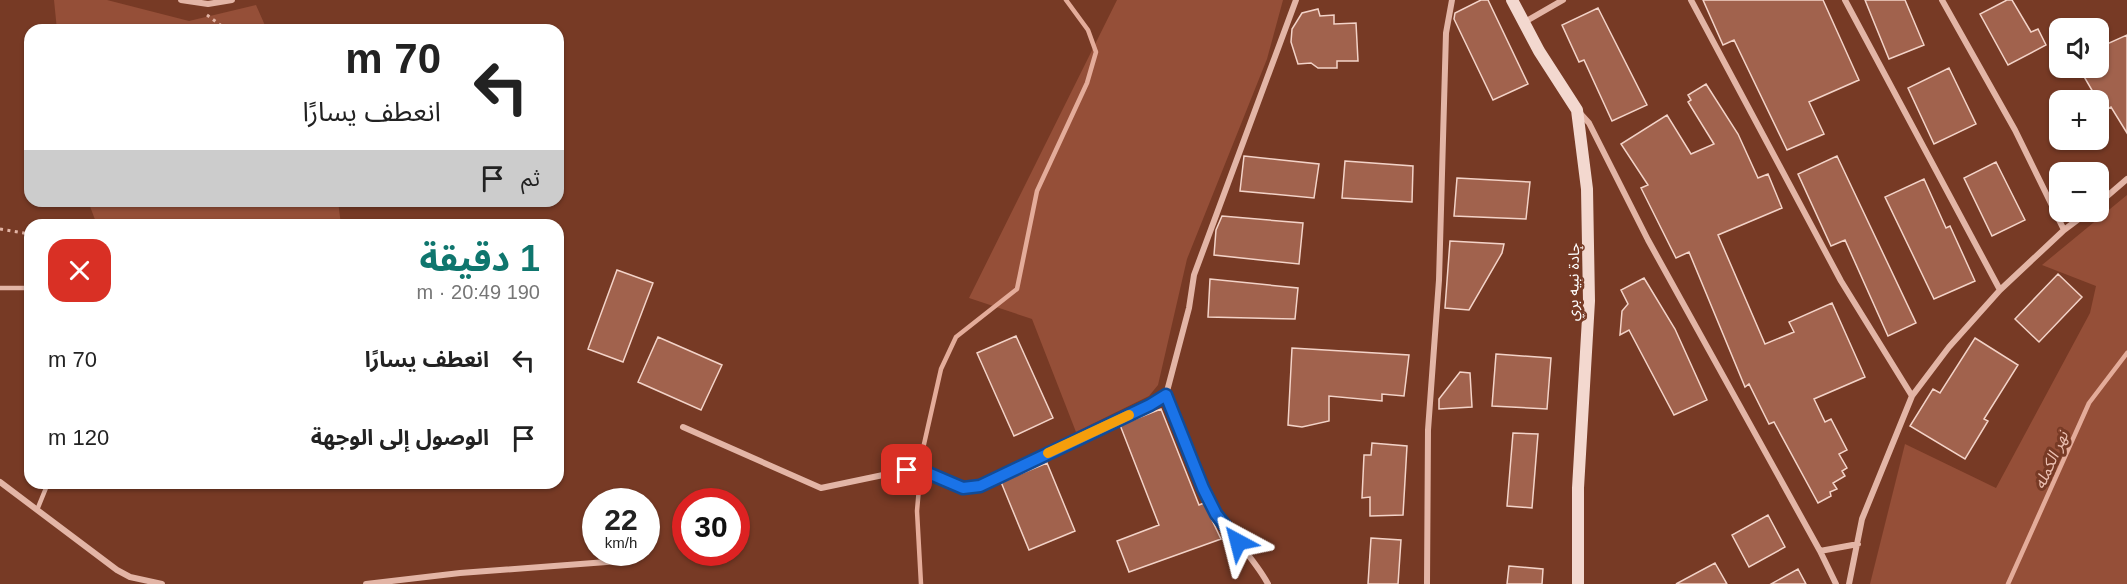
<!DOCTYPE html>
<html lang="ar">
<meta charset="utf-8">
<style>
:root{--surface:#fff;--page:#f6f6f6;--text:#222;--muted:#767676;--accent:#0f766e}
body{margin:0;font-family:Helvetica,"Noto Sans Arabic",sans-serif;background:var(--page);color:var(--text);direction:rtl;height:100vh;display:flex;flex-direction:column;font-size:22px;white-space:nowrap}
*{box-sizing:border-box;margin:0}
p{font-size:20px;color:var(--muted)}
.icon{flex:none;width:33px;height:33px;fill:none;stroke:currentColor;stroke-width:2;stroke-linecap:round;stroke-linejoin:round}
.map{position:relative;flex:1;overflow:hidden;direction:ltr}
.details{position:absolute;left:24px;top:219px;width:540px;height:270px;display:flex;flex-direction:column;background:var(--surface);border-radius:18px;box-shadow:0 2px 4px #0004;direction:rtl}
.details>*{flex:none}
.guide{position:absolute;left:24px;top:24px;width:540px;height:183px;border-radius:18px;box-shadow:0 2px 4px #0004;direction:rtl;background:#fff;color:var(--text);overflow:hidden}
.tools{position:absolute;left:2049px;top:18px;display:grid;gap:12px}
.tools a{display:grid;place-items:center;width:60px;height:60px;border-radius:12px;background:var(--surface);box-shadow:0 2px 4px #0004;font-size:30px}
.speed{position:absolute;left:582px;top:488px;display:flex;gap:12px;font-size:30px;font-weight:700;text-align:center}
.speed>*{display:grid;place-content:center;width:78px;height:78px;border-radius:50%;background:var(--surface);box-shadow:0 2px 4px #0004;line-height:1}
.speed small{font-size:15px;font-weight:400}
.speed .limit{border:9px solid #d22;background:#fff;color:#111}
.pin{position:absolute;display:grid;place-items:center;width:51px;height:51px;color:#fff;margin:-26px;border-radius:12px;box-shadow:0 3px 9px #0006}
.me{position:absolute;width:66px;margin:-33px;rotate:322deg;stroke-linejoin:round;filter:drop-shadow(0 0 4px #0008)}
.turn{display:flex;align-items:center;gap:21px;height:126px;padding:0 24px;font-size:27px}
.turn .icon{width:78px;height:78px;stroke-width:2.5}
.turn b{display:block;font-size:42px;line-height:51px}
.then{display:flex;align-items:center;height:57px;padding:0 24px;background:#0003;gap:12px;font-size:22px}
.round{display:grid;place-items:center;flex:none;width:63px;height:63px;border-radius:18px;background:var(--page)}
.overview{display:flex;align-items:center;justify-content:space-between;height:102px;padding:0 24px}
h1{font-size:36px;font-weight:700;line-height:45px;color:var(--accent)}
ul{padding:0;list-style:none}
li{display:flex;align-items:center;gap:18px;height:78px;padding:0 24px}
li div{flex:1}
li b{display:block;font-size:22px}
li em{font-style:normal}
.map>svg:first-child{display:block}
.green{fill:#954f38}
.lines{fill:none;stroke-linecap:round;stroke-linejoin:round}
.stream{stroke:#e4ac9a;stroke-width:4.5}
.building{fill:#a1624d;stroke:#f3d3c8;stroke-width:1.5}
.path{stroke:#e3b5a6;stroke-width:3;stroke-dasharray:3 4.5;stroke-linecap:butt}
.lane{stroke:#e3b5a6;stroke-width:4.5}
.street{stroke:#e3b5a6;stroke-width:6}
.secondary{stroke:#f3d8cf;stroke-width:12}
.route-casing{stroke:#114b97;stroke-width:15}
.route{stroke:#1a73e8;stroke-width:10}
.slow{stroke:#f59e0b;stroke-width:10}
.labels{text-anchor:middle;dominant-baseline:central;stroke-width:6;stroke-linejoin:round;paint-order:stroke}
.street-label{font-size:15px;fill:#fff;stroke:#773a25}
.water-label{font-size:16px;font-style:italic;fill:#ebbfb1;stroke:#773a25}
</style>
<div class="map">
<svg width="2127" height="584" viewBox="0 0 2127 584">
<rect width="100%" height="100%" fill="#773a25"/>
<path class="green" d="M54 0H107L189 21 256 5 267 30H57Z
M1117 0H1283L1267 59 1187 259 1158 385 1149 396 1076 432 1032 319 969 298Z
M2127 195V584H1870L1905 444 1996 488 2090 313 2096 286 2042 265Z
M88 201H338L341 225H97Z"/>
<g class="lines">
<path class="stream" d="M921 584 917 511 922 453 941 369 956 337 1017 289 1037 191 1087 83 1096 52 1088 30 1066 0
M2008 584 2089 403 2127 353"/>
</g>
<path class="building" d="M1481 0H1488L1528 84 1493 100 1454 19 1455 13Z
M1703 0H1823L1859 80 1809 102 1824 134 1787 150 1734 40 1723 45Z
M1865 0H1905L1924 45 1889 59Z
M2007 0H2012L2031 32 2038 29 2046 45 2008 65 1980 14Z
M1598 8 1647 105 1612 121 1584 60 1579 62 1562 25Z
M1318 9 1320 16 1334 15V24L1356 23 1358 61H1337V68H1318L1311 63 1298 64 1291 42 1292 29 1302 13Z
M2127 35V133L2111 107 2104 111 2079 68H2098V48Z
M1949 68 1976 124 1934 144 1908 88Z
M1706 84 1738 134 1758 178 1768 174 1782 208 1718 235 1765 344 1794 332 1789 322 1832 303 1865 377 1814 399 1825 422 1831 419 1847 450 1839 454 1847 468 1842 471 1845 476 1833 483 1837 489 1830 492 1831 496 1818 503 1774 422 1769 424 1749 384 1745 387 1689 252 1676 258 1641 188 1648 185 1621 144 1667 115 1691 154 1714 144 1688 102 1691 100 1688 95Z
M1244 156 1319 164 1314 198 1240 191Z
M1837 156 1916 323 1888 336 1845 240 1831 246 1798 174Z
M1345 161 1413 166 1412 202 1342 198Z
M1996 162 2025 220 1992 236 1964 178Z
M1457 178 1530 182 1526 219 1454 216Z
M1924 179 1946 228 1950 226 1975 281 1934 299 1885 197Z
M1222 216 1303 223 1299 264 1214 255 1216 230Z
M1450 241 1504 244 1502 253 1469 310 1445 308Z
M617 270 653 283 623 362 588 349Z
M2058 274 2082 297 2039 342 2015 319Z
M1644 278 1675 329 1707 400 1674 415 1629 330 1620 335 1622 311 1628 304 1621 290Z
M1210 279 1298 288 1295 319 1208 317Z
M1016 336 1053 418 1014 436 977 353Z
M658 337 722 365 701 410 638 382Z
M1975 338 2018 365 1984 419 1988 421 1965 459 1910 426 1933 389 1940 393Z
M1292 348 1409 355 1404 396 1382 394V401L1329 396V421L1302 427 1288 425Z
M1496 354 1551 358 1547 409 1492 406Z
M1460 372 1470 373 1472 407 1439 409V399Z
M1161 409 1199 505 1204 503 1221 539 1129 572 1117 541 1159 525 1120 425Z
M1513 433 1538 434 1532 508 1507 506Z
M1372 443 1407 446 1403 515 1370 516V497L1362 498 1364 455H1371Z
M1047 463 1075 531 1029 550 1001 482Z
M1768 515 1785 547 1749 567 1732 535Z
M1371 538 1401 540 1398 584H1368Z
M1715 563 1727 584H1676Z
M1509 566 1543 569 1542 584H1507Z
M1798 569 1806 584H1771Z"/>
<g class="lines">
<path class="path" d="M207 15 227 30
M0 229 30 234"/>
<path class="lane" d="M0 288H28L30 292
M37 510 48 483"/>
<path class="street" d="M181 0 208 4 232 0
M1691 0 1841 281 1912 396
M1845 0 2000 290
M1942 0 2015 130 2064 230
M1523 23 1563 0
M1579 112 1589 123 1648 240 1820 551 1836 584
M2098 204 2127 179
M1166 395C1184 433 1193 477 1216 513 1232 538 1254 558 1268 584
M683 427 821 488 907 470 928 473 971 488 1151 405 1166 395 1189 308 1194 275 1296 0
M0 482 117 570 130 577 162 584
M1820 551 1858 544
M366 584 460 573 633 560
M1427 584 1428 430 1439 280 1446 33 1452 0
M1849 584 1862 519 1912 396 1949 347 2000 290 2064 230 2088 212"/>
<path class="secondary" d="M1512 0 1539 51 1577 110 1587 189 1589 301 1578 488V584"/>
</g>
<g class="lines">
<defs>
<path id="route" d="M907 470 928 473 963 488 980 486 1150 405 1166 395 1203 488 1216 514 1238 542"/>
</defs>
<use href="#route" class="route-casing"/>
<use href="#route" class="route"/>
<path class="slow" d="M1048 453 1129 415"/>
</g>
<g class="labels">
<g class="street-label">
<text transform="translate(1573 282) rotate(-89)">جادة نبيه بري</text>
</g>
<g class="water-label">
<text transform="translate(2051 460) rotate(-66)">نهر الكمله</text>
</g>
</g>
</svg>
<div class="tools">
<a><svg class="icon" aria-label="sound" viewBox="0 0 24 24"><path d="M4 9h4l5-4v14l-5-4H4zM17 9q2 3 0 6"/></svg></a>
<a>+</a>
<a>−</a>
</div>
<div class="speed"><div>22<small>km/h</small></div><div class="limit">30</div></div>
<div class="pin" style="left:907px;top:470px;background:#d93025"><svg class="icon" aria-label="arrive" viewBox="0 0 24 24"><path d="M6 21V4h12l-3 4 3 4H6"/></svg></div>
<svg class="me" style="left:1238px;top:542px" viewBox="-20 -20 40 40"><path d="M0-17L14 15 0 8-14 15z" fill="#1a73e8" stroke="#fff" stroke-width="4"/></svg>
<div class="guide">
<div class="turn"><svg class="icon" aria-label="left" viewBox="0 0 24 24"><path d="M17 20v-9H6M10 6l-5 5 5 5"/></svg><div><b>70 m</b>انعطف يسارًا</div></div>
<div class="then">ثم<svg class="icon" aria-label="arrive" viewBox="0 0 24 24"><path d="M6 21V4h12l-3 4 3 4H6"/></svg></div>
</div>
<section class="details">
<div class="overview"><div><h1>1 دقيقة</h1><p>190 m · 20:49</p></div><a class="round" style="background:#d93025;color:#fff"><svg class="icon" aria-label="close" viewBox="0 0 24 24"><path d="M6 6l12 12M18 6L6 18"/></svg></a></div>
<ul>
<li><svg class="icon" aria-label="left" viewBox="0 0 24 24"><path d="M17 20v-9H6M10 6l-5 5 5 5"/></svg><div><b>انعطف يسارًا</b></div><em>70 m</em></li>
<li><svg class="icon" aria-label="arrive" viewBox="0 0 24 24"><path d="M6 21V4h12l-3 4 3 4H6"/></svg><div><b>الوصول إلى الوجهة</b></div><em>120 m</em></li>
</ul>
</section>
</div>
